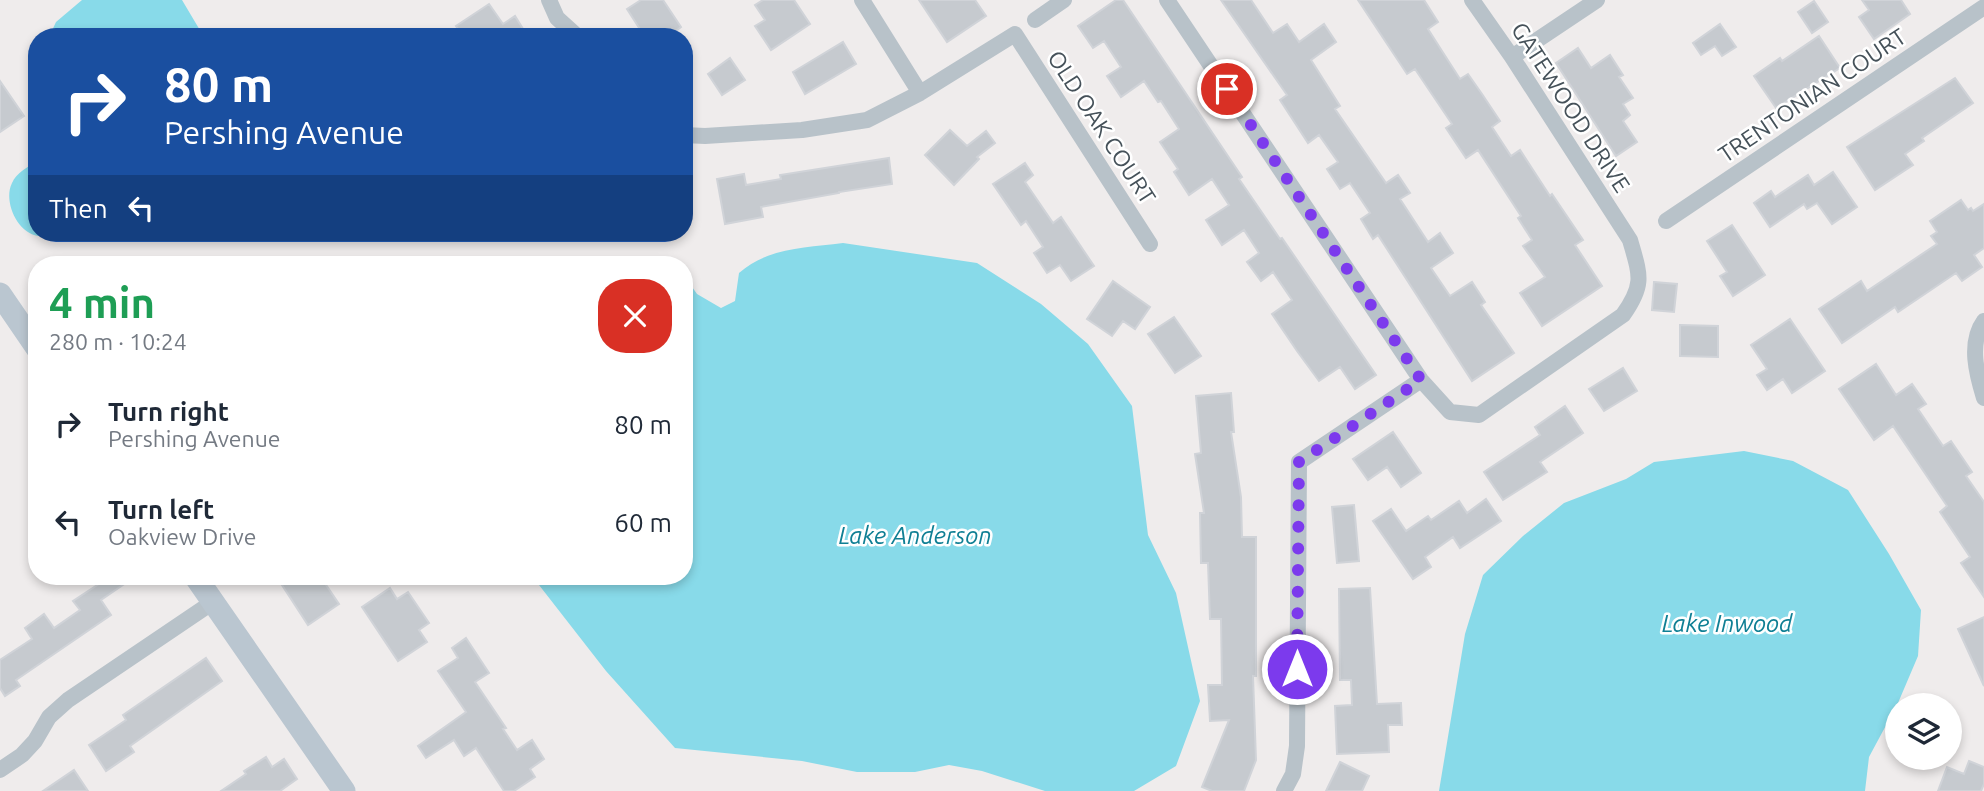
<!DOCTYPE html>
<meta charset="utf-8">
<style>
:root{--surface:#fff;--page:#f2f2f3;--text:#1f2937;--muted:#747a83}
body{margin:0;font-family:Ubuntu,sans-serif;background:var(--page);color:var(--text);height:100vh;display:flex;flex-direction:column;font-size:26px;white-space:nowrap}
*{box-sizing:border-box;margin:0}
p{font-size:23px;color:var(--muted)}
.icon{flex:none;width:38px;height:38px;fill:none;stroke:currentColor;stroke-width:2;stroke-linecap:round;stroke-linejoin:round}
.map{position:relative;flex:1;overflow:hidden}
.drawer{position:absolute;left:28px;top:256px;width:665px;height:329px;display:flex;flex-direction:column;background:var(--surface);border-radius:28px;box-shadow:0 4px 10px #0003}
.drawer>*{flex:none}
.guide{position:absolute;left:28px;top:28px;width:665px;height:214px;border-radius:28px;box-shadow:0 4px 10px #0003;background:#1a4fa0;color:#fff;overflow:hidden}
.buttons{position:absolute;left:1885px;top:693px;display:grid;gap:14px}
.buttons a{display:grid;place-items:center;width:77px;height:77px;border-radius:50%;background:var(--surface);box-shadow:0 4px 10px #0003;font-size:35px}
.pin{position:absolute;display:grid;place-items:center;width:60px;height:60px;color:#fff;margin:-30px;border:4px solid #fff;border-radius:50%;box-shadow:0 2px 7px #0007}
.me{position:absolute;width:77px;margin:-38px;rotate:0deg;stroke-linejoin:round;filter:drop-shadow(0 0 5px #0008)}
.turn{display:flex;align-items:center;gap:24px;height:147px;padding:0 21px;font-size:32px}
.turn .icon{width:91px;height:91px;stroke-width:2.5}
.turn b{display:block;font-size:49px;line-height:60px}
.then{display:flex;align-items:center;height:66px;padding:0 21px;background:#0003;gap:14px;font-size:26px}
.round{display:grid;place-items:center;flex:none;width:74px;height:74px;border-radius:28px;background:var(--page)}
.overview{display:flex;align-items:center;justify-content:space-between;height:119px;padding:0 21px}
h1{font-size:42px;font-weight:700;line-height:52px;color:#1e9e55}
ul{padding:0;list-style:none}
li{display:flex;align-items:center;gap:21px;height:98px;padding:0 21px}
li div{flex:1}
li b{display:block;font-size:26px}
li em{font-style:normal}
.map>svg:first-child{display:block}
.water{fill:#88dae9}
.building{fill:#c6cacf;stroke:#d0d3d8;stroke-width:2}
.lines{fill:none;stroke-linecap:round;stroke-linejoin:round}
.street{stroke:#b8c2c9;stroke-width:16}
.secondary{stroke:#bac6d0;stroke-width:23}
.route{stroke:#7c3aed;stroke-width:12;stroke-dasharray:0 21.6}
.labels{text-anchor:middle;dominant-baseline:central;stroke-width:5;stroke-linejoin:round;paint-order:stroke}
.street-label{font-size:23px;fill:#455159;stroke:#fff}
.water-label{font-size:24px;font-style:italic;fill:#0f7f94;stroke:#fff}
</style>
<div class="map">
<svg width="1984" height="791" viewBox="0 0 1984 791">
<rect width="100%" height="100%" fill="#efecec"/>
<path class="water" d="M82 0H182L204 37H49L56 22Z
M37 161V233H88C73 234 54 238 38 236 17 233 3 201 12 183 16 173 28 167 37 161Z
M843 243 977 263 1041 304 1088 344 1132 406 1148 535 1176 593 1200 701 1176 766 1134 791H1045L982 771 949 765 915 772H857L802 761 675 748 606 671 532 576H684V282L690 284 697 294 721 308 735 301 739 273C769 247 805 248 843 243Z
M1744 451 1793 461 1848 490 1889 554 1921 610 1918 656 1898 703 1869 757 1865 791H1439L1465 634 1483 575 1523 536 1564 503 1626 479 1654 462Z"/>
<path class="building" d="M641 0H663L681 27 668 37H645L627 9Z
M763 0H794L810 24 771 50 755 26 765 20 755 5Z
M919 0H975L986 16 947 42Z
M1116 0H1123L1242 177 1239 179 1280 239 1282 238 1376 375 1355 389 1340 367 1319 381 1297 351 1272 314 1292 300 1273 272 1261 281 1247 262 1259 253 1244 230 1222 245 1206 220 1229 205 1212 179 1189 195 1174 172 1178 169 1160 142 1179 129 1161 101 1158 102 1144 81 1121 97 1107 76 1121 67 1104 41 1093 48 1078 26Z
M1221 0H1251L1273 33 1287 24 1299 42 1324 24 1336 42 1311 60 1340 106 1335 109 1386 183 1398 175 1410 193 1400 199 1428 242 1440 233 1453 253 1431 268 1450 296 1472 282 1485 302 1481 305 1514 353 1472 381 1378 235 1373 239 1361 219 1370 213 1350 183 1340 189 1327 169 1338 162 1319 135 1308 143 1280 100 1287 95Z
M1358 0H1424L1438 22 1428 29 1442 51 1460 79 1468 74 1482 94 1500 121 1492 127 1511 156 1520 150 1550 196 1552 194 1583 240 1575 245 1602 286 1542 326 1520 293 1545 277 1523 246 1532 240 1518 218 1521 216 1478 150 1466 158 1446 128 1452 124 1415 69 1407 74Z
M1862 0H1901L1910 14 1874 39 1859 17 1869 10Z
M1814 1 1828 22 1812 33 1798 12Z
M489 4 503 24 515 16 528 37H464L456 26Z
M1720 24 1736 47 1722 56 1715 46 1701 55 1693 43Z
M1819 36 1840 68 1776 108 1754 76 1780 58 1782 61Z
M843 42 856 64 805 94 793 72Z
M1578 48 1591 68 1610 55 1623 75 1619 77 1633 98 1623 104 1630 115 1623 121 1637 142 1616 156 1556 63Z
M730 58 745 80 722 95 708 74Z
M1955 78 1973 103 1922 138 1924 141 1905 154 1913 165 1875 190 1847 147Z
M0 81 24 116 0 132Z
M950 130 967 146 986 131 995 143 977 157 979 159 954 185 925 155Z
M889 158 892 184 839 192V193L761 207 763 217 725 224 717 179 744 174 746 185 781 179 780 175Z
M1025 163 1033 175 1025 182 1053 223 1061 217 1094 266 1071 281 1060 265 1047 273 1034 253 1043 247 1026 221 1021 225 993 184Z
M1833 172 1857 207 1832 224 1817 203 1807 209 1804 204 1770 227 1754 203 1771 191 1775 197 1808 175 1814 185Z
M1961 200 1968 210 1971 208 1973 211 1984 204V248L1974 255 1982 267 1962 281 1956 273 1898 312 1895 307 1842 343 1819 309 1861 281 1867 291 1937 244 1931 236 1937 232 1930 221Z
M1732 225 1765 275 1733 296 1720 276 1727 272 1707 241Z
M1113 281 1150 307 1135 329 1123 321 1112 336 1087 319Z
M1654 282 1677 284 1674 312 1652 310Z
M1174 317 1201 356 1175 373 1148 334Z
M1790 319 1825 371 1792 393 1783 379 1767 390 1757 375 1767 369 1751 345Z
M1680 325 1718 326V357L1680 356Z
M1876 364 1896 395 1912 384 1926 404 1918 409 1943 446 1951 441 1972 472 1966 476 1984 502V597L1961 563 1970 557 1940 512 1947 506 1893 426 1874 440 1839 389Z
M1623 368 1637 391 1604 411 1589 389Z
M1231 393 1234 432H1231L1241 497 1242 537H1256V676H1253L1256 760 1244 791H1212L1202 787 1229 720 1210 721 1208 685H1222L1221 619H1210L1208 563H1201L1200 513H1204L1195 454 1201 453 1196 396Z
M1565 406 1583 433 1540 462 1547 472 1503 500 1484 472 1540 435 1535 427Z
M1393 432 1421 473 1401 487 1387 467 1368 480 1353 459Z
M1486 499 1501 521 1460 548 1453 537 1425 557 1431 567 1413 579 1373 521 1391 509 1406 531 1428 516 1431 520 1459 501 1467 513Z
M1354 505 1359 561 1337 563 1332 507Z
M111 576H136L101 600 111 615 16 680 20 686 5 696 0 688V660L32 639 25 628 44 614 54 628 80 610 73 601Z
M289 576H320L339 604 308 625 280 582Z
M390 588 397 599 408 592 429 623 419 630 427 642 398 661 362 607Z
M1370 588 1377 704 1401 703 1402 725H1388L1389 752 1337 754 1335 706 1352 705 1351 680H1340L1339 589Z
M1984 617V686L1958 629Z
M466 638 489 673 475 682 506 728 503 729 517 750 532 740 544 759 530 769 535 777 514 791H504L476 748 464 756 454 740 426 758 418 746 466 712 438 671 458 658 452 648Z
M206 658 222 681 130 746 134 752 106 771 89 745 126 720 123 715Z
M266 757 272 767 284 759 297 779 280 791H221L246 774 244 771Z
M1969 761 1984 767V784L1981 791H1938L1947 767 1964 774Z
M1340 762 1369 776 1362 791H1326Z
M74 770 88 791H43Z"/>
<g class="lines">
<path class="street" d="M549 0 557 18 578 37
M862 0 920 93
M1167 0 1421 380 1450 412 1479 415 1623 315C1645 284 1640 275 1630 240L1512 57 1472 0
M1035 20 1064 0
M1512 57 1597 0
M684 135 705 136 802 130 867 120 920 93 1015 34 1150 244
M1666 221 1984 7
M1984 321C1968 343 1977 375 1984 398
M0 770 22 755 35 741 49 717 68 700 213 602
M1284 791 1293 774 1297 746 1299 462 1421 380"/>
<path class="secondary" d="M0 294 37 348
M195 576 344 791"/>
</g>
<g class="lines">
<path class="route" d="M1227 89 1421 380 1299 462 1297 669"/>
</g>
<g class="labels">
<g class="street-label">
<text transform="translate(1812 95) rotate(-34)">TRENTONIAN COURT</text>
<text transform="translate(1571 107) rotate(57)">GATEWOOD DRIVE</text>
<text transform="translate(1102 127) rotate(57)">OLD OAK COURT</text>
</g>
<g class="water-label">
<text x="915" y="535">Lake Anderson</text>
<text x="1727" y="623">Lake Inwood</text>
</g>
</g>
</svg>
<div class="buttons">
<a><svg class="icon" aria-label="layers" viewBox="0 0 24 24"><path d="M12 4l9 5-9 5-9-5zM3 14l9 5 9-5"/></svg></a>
</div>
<div class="pin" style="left:1227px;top:89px;background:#d93025"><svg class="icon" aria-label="arrive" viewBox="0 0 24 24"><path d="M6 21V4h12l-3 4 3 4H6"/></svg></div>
<svg class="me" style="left:1297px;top:669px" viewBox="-20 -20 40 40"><circle r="17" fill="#7c3aed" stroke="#fff" stroke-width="3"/><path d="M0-11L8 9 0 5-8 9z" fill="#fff"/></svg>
<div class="guide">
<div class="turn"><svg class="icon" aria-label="right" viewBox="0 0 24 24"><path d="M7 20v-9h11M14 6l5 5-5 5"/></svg><div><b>80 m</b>Pershing Avenue</div></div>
<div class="then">Then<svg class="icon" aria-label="left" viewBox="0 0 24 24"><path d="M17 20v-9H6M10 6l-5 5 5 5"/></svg></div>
</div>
<section class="drawer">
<div class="overview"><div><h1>4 min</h1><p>280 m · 10:24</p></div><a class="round" style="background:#d93025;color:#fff"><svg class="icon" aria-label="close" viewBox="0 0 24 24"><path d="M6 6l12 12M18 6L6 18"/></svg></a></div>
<ul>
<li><svg class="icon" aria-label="right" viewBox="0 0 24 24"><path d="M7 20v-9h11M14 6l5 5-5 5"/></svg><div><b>Turn right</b><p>Pershing Avenue</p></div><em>80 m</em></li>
<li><svg class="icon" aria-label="left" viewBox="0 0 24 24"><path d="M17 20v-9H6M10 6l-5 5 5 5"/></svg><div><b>Turn left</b><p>Oakview Drive</p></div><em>60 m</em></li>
</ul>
</section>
</div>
